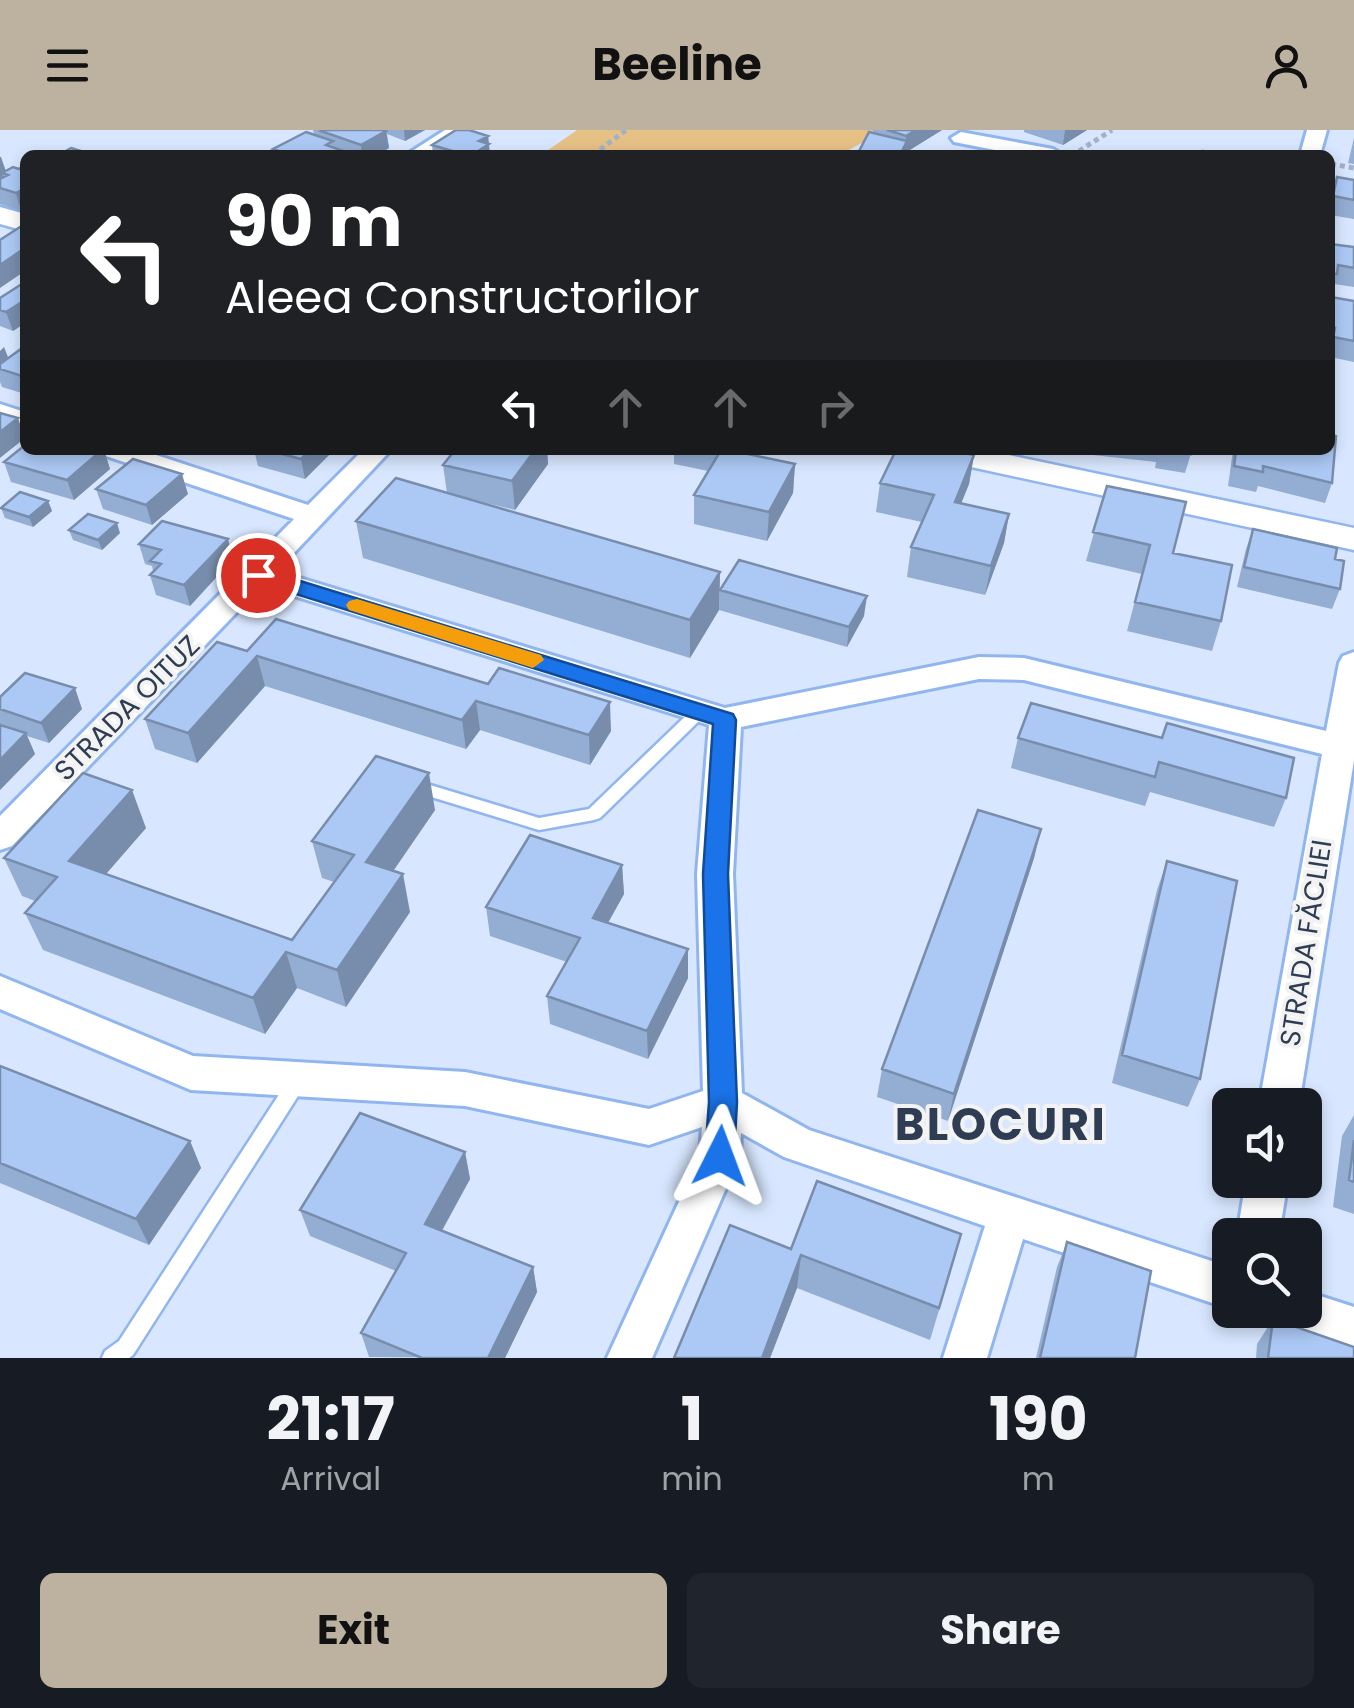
<!DOCTYPE html>
<meta charset="utf-8">
<style>
:root{--surface:#171b24;--page:#20242c;--text:#f1f3f6;--muted:#9ea1a6;--accent:#bdb19f}
body{margin:0;font-family:Poppins,sans-serif;background:var(--page);color:var(--text);height:100vh;display:flex;flex-direction:column;font-size:38px;white-space:nowrap}
*{box-sizing:border-box;margin:0}
p{font-size:32px;color:var(--muted)}
.icon{flex:none;width:55px;height:55px;fill:none;stroke:currentColor;stroke-width:2;stroke-linecap:round;stroke-linejoin:round}
.map{position:relative;height:1228px;overflow:hidden}
.side{display:flex;flex-direction:column;background:var(--surface);flex:1}
.side>*{flex:none}
.banner{position:absolute;left:20px;top:20px;width:1315px;height:305px;border-radius:15px;box-shadow:0 5px 15px #0003;background:#202124;color:#fff;overflow:hidden}
.buttons{position:absolute;left:1212px;top:958px;display:grid;gap:20px}
.buttons a{display:grid;place-items:center;width:110px;height:110px;border-radius:15px;background:var(--surface);box-shadow:0 5px 15px #0003;font-size:50px}
.pin{position:absolute;display:grid;place-items:center;width:85px;height:85px;color:#fff;margin:-42px;border:5px solid #fff;border-radius:50%;box-shadow:0 2px 10px #0007}
.me{position:absolute;width:110px;margin:-55px;rotate:3deg;stroke-linejoin:round;filter:drop-shadow(0 0 8px #0008)}
.turn{display:flex;align-items:center;gap:35px;height:210px;padding:0 40px;font-size:45px}
.turn .icon{width:130px;height:130px;stroke-width:2.5}
.turn b{display:block;font-size:70px;line-height:85px}
.lanes{display:flex;align-items:center;height:95px;padding:0 40px;background:#0003;justify-content:center;gap:50px;direction:ltr}
.lanes .off{opacity:.35}
.eta{display:flex;justify-content:space-evenly;align-items:center;height:170px;text-align:center}
.eta b{font-size:60px;font-weight:700;line-height:70px}
.cta{display:flex;gap:20px;margin-top:auto;padding:20px 40px}
.cta a{flex:1;height:115px;border-radius:15px;background:var(--accent);color:#111;font-size:40px;font-weight:700;line-height:115px;text-align:center}
.cta a+a{background:var(--page);color:var(--text)}
header{display:flex;justify-content:space-between;align-items:center;height:130px;padding:0 40px;background:var(--accent);color:#111;font-size:45px;font-weight:700}
.map>svg:first-child{display:block}
.green{fill:#e6c186}
.lines{fill:none;stroke-linecap:round;stroke-linejoin:round}
.service-casing{stroke:#91b6ef;stroke-width:5}
.minor-casing{stroke:#91b6ef;stroke-width:6}
.tertiary-casing{stroke:#91b6ef;stroke-width:5}
.path{stroke:#a2b1c9;stroke-width:5;stroke-dasharray:5 4;stroke-linecap:butt}
.service{fill:#fff;fill-rule:evenodd}
.minor{fill:#fff;fill-rule:evenodd}
.tertiary{fill:#fff;fill-rule:evenodd}
.wall{fill:#94add3}
.shaded-wall{fill:#788dac}
.building{fill:#acc9f5;stroke:#788dac;stroke-width:2.5}
.route{fill:#1a73e8;stroke:#114b97;stroke-width:2.5}
.slow{fill:#f59e0b}
.labels{text-anchor:middle;dominant-baseline:central;stroke-width:8;stroke-linejoin:round;paint-order:stroke}
.street-label{font-size:28px;fill:#2e3d54;stroke:#f3f3f3}
.near-district-label{font-size:45px;font-weight:bold;letter-spacing:2.5px;fill:#2e3d54;stroke:#f3f3f3}
</style>
<header><svg class="icon" aria-label="menu" viewBox="0 0 24 24"><path d="M4 6h16M4 12h16M4 18h16"/></svg>Beeline<svg class="icon" aria-label="person" viewBox="0 0 24 24"><circle cx="12" cy="8" r="4"/><path d="M4 21q1-7 8-7t8 7"/></svg></header>
<div class="map">
<svg width="1354" height="1228" viewBox="0 0 1354 1228">
<rect width="100%" height="100%" fill="#d8e7ff"/>
<path class="green" d="M577 0H885L840 25H541Z"/>
<g class="lines">
<defs>
<path id="service" d="M699 577 704 578 706 582 704 586 600 688 594 690 539 700 425 665 422 661 425 657 430 655 539 688 589 679 694 578Z
M299 941 305 943 308 949 305 955 133 1225 129 1228H102L105 1221 119 1211 293 943Z"/>
<path id="minor" d="M445 0H470L431 25H406Z
M1307 0H1327L1320 25H1300Z
M961 2 1053 19 1063 25H1020L954 12 951 8Z
M0 274 25 282V298L0 290Z
M102 320H141L308 375 363 320H391L277 441 725 578 979 527 1024 528 1326 601 1339 533 1343 526 1354 522V630L1299 975H1259L1322 624 1024 550 979 549 741 597 733 744 742 963 809 1000 1230 1137V1179L1023 1109 987 1228H943L985 1096 784 1027 741 1003 740 1026 652 1228H607L700 1026 702 997 649 1015 465 976 191 960 0 879V846L193 926 465 942 649 979 703 961 697 744 709 595 262 456 12 716 0 720V686L294 389 106 326Z
M1246 1050H1288L1279 1105H1237Z
M1305 1161 1354 1177V1221L1282 1195 1275 1180H1305Z"/>
<path id="tertiary" d="M0 77 25 84V101L0 94Z
M923 320H985L1354 398V420L939 330 927 327Z"/>
</defs>
<use href="#service" class="service-casing"/>
<use href="#minor" class="minor-casing"/>
<use href="#tertiary" class="tertiary-casing"/>
<path class="path" d="M1079 21 1112 0
M593 25 626 0
M1331 34 1354 38"/>
<use href="#service" class="service"/>
<use href="#minor" class="minor"/>
<use href="#tertiary" class="tertiary"/>
</g>
<path class="wall" d="M313 0H425L405 11 387 4 389 18 377 25H274L273 19 314 4Z
M873 0H942L905 23V25H857L873 3Z
M1024 0H1087L1063 15 1024 2Z
M488 6 490 25H433L432 15Z
M1354 8V34L1348 33Z
M0 26 6 41 13 37 21 81 0 74V49L3 48H0Z
M1337 47 1354 50V89L1330 85V73Z
M1330 114 1354 117V157L1334 154 1330 162Z
M25 152V193L13 201 0 196V168Z
M1330 170 1354 171V232L1330 227Z
M25 216V264L2 257 0 252V234Z
M25 320H104L110 339 74 370 11 352 4 332Z
M254 320H332V322L305 349 258 336Z
M455 320H547L548 334 515 380 462 367 720 442 719 480 690 528 363 428 356 391 447 363 443 335Z
M674 320H760L757 326 795 334 793 363 767 411 694 394V365L708 341 674 334Z
M1094 320H1192L1185 343 1155 338 1156 332 1093 325Z
M1233 320H1330L1332 353 1325 373 1258 356 1256 362 1228 356Z
M974 325 969 354 961 373 1009 384 1004 413 985 465 907 447 911 417 922 392 876 382 880 353Z
M1107 356 1173 423 1221 491 1212 521 1127 501 1142 444 1086 431Z
M96 359 188 364 152 395 103 379Z
M48 371 52 381 33 397 5 388 1 378Z
M1253 399 1335 429 1340 459 1332 479 1237 457 1246 419Z
M69 400 120 403 102 420 73 410Z
M139 414 233 429 190 476 156 465 150 445 153 441 152 436 145 434Z
M720 460 864 486 847 517 719 480Z
M247 521 611 601 590 635 480 600 466 619 265 556 197 633 155 619 145 589Z
M0 567 82 579 49 613 27 606 35 624 0 660Z
M1031 573 1286 668 1274 697 1150 662 1145 676 1011 638 1018 608Z
M435 680 393 741 410 782 346 877 297 858 265 904 43 820 25 783 35 771 22 766 4 728 146 698 106 744 292 810 334 752 322 748 312 711Z
M1041 699 1034 728 948 991 877 967 882 939Z
M1167 731 1200 949 1188 977 1112 953 1157 760Z
M622 735 624 764 608 793 688 848 648 929 550 894 547 866 567 832 490 806 486 777Z
M0 936 190 1011 201 1038 149 1115 0 1053Z
M1354 985V1084L1333 1077 1342 1006Z
M465 1022 470 1049 442 1101 533 1137 537 1162 505 1228 369 1227 361 1203 396 1141 310 1106 300 1080Z
M1067 1112 1135 1228H1036L1057 1137Z
M791 1119 952 1137 930 1210 797 1158 770 1228H674Z
M1273 1189 1354 1228H1256L1257 1214Z"/>
<path class="shaded-wall" d="M404 0H425L405 11Z
M916 0H942L905 23V25H900L905 15 906 6Z
M1065 0H1087L1063 15Z
M386 1 389 18 377 25H362L361 15Z
M488 6 490 25H472L479 11Z
M0 27H1L7 45 2 43 3 47 0 48Z
M25 58V79L21 81 16 63Z
M25 118V141L0 158V135Z
M25 170V193L13 201 6 182Z
M4 217 8 227 0 234V221Z
M18 288 25 308 0 328V302Z
M102 320H104L110 339 74 370 67 350Z
M310 320H332V322L305 349 301 329Z
M535 320H547L548 334 515 380 512 351Z
M745 320H760L742 352 743 323Z
M974 325 969 354 950 401 955 372Z
M795 334 793 363 767 411 769 382Z
M182 344 188 364 152 395 146 375Z
M48 371 52 381 33 397 29 387Z
M1009 384 1004 413 985 465 991 436Z
M117 393 120 403 102 420 98 410Z
M228 409 233 429 190 476 184 455Z
M720 442 719 480 690 528V490Z
M867 466 864 486 847 517 849 497Z
M257 526 265 556 197 633 188 603Z
M75 558 82 579 49 613 41 593Z
M476 571 480 600 466 619 462 590Z
M610 572 611 601 590 635 589 605Z
M26 603 35 624 0 660V630Z
M429 643 435 680 374 769 366 732Z
M132 660 146 698 85 768 69 731Z
M1041 699 1034 728 948 991 954 964Z
M622 735 624 764 595 816 593 788Z
M403 744 410 782 346 877 337 840Z
M688 819V848L648 929 647 901Z
M286 822 297 858 265 904 253 868Z
M190 1011 201 1038 149 1115 136 1089Z
M465 1022 470 1049 431 1120 425 1094Z
M801 1125 797 1158 770 1228H762Z
M533 1137 537 1162 505 1228H488Z"/>
<path class="building" d="M323 0H384L386 1 361 15 321 1Z
M456 0H469L488 6 479 11 489 14 472 25H466L432 15Z
M887 0H916L906 6Z
M306 2 333 11 326 15 346 22 341 25H290L273 19Z
M869 2 907 11 900 25H857Z
M71 18 87 23 84 25H59Z
M1203 21 1225 25H1202Z
M25 35V58L16 63 0 58V49L8 45 2 43 13 37 19 39Z
M1337 47 1354 50V70L1333 66Z
M20 97 25 98V118L0 135V110Z
M1330 114 1354 117V138L1338 135 1337 144 1330 143Z
M25 152V170L6 182 0 180V168Z
M1331 167 1354 171V211L1333 207 1335 198 1330 197Z
M25 216V247L0 239V234Z
M0 283 18 288 0 302Z
M1330 304 1336 306 1332 353 1263 336V342L1234 336 1236 320H1330Z
M25 315V320H102L67 350 4 332Z
M267 320H310L301 329Z
M455 320H535L512 351 443 335Z
M721 320H745L743 323 795 334 769 382 694 365Z
M896 320H950L974 325 955 372 1009 384 991 436 911 417 934 365 880 353Z
M1172 320H1192L1191 324Z
M133 329 182 344 146 375 96 359Z
M396 348 720 442 690 490 356 391Z
M1107 356 1186 372 1173 423 1232 435 1221 491 1135 472 1150 415 1093 402Z
M20 362 48 371 29 387 1 378Z
M88 384 117 393 98 410 69 400Z
M162 391 228 409 184 455 150 445 161 434 150 431 161 420 139 414Z
M1253 399 1337 418 1335 429 1344 431 1340 459 1244 437Z
M739 430 867 466 849 497 720 460Z
M276 489 488 554 499 538 610 572 589 605 476 571 462 590 257 526 188 603 145 589 217 512 247 521Z
M25 543 75 558 41 593 0 579V567Z
M1031 573 1162 608 1167 593 1294 628 1286 668 1159 632 1155 647 1018 608Z
M0 595 26 603 0 630Z
M376 626 429 643 366 732 403 744 337 840 286 822 253 868 25 783 57 747 4 728 83 643 132 660 69 731 292 810 354 725 312 711Z
M978 680 1041 699 954 964 882 939Z
M530 705 622 735 593 788 688 819 647 901 547 866 580 808 486 777Z
M1167 731 1237 751 1200 949 1122 925Z
M0 936 190 1011 136 1089 0 1033Z
M360 983 465 1022 425 1094 533 1137 488 1228H422L361 1203 406 1123 300 1080Z
M1354 1010V1052L1349 1050Z
M817 1051 961 1104 939 1178 801 1125 762 1228H674L730 1095 791 1119Z
M1067 1112 1151 1141 1135 1228H1040Z
M1273 1189 1354 1217V1228H1268Z"/>
<path class="route" d="M258 438 733 584 736 590 728 744 737 972 734 1026 730 1035 720 1039 710 1035 705 1026 709 972 703 744 713 594 251 450V440Z"/>
<path class="slow" d="M357 469 541 525 544 530 533 538 349 480 346 475 349 471Z"/>
<g class="labels">
<g class="street-label">
<text transform="translate(127 578) rotate(-45)">STRADA OITUZ</text>
<text transform="translate(1306 813) rotate(-81)">STRADA FĂCLIEI</text>
</g>
<g class="near-district-label">
<text x="1001" y="994">BLOCURI</text>
</g>
</g>
</svg>
<div class="buttons">
<a><svg class="icon" aria-label="sound" viewBox="0 0 24 24"><path d="M4 9h4l5-4v14l-5-4H4zM17 9q2 3 0 6"/></svg></a>
<a><svg class="icon" aria-label="search" viewBox="0 0 24 24"><circle cx="10" cy="10" r="6"/><path d="M15 15l6 6"/></svg></a>
</div>
<div class="pin" style="left:258px;top:445px;background:#d93025"><svg class="icon" aria-label="arrive" viewBox="0 0 24 24"><path d="M6 21V4h12l-3 4 3 4H6"/></svg></div>
<svg class="me" style="left:720px;top:1026px" viewBox="-20 -20 40 40"><path d="M0-17L14 15 0 8-14 15z" fill="#1a73e8" stroke="#fff" stroke-width="4"/></svg>
<div class="banner">
<div class="turn"><svg class="icon" aria-label="left" viewBox="0 0 24 24"><path d="M17 20v-9H6M10 6l-5 5 5 5"/></svg><div><b>90 m</b>Aleea Constructorilor</div></div>
<div class="lanes"><svg class="icon" aria-label="left" viewBox="0 0 24 24"><path d="M17 20v-9H6M10 6l-5 5 5 5"/></svg><svg class="icon off" aria-label="ahead" viewBox="0 0 24 24"><path d="M12 20V5M6 11l6-6 6 6"/></svg><svg class="icon off" aria-label="ahead" viewBox="0 0 24 24"><path d="M12 20V5M6 11l6-6 6 6"/></svg><svg class="icon off" aria-label="right" viewBox="0 0 24 24"><path d="M7 20v-9h11M14 6l5 5-5 5"/></svg></div>
</div>
</div>
<section class="side">
<div class="eta">
<div><b>21:17</b><p>Arrival</p></div>
<div><b>1</b><p>min</p></div>
<div><b>190</b><p>m</p></div>
</div>
<div class="cta"><a>Exit</a><a>Share</a></div>
</section>
